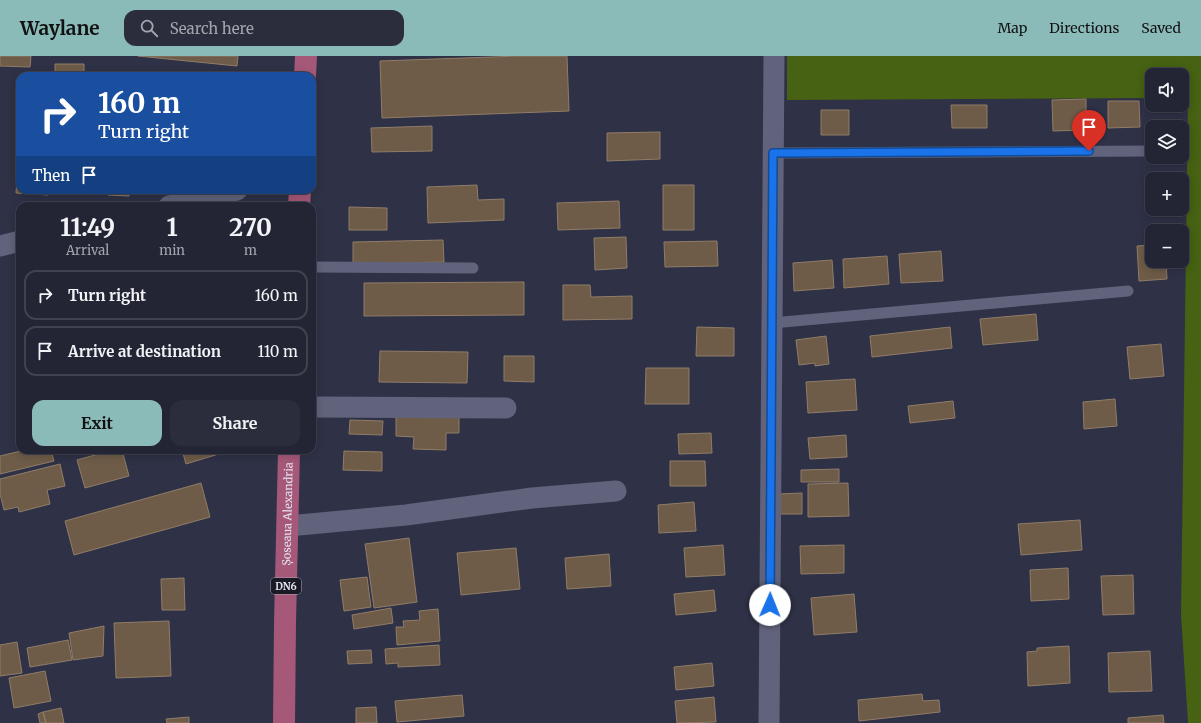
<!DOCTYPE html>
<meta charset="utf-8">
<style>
:root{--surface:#232535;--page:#2b2d3d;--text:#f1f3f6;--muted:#a3a5ad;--line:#404250;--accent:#8bbbb9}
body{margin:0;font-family:Merriweather,serif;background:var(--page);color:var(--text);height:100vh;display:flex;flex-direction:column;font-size:15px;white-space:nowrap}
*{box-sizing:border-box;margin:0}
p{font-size:13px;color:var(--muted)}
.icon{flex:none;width:22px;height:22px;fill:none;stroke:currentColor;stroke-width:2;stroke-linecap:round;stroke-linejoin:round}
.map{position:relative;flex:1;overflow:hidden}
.sheet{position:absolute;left:16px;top:146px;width:300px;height:252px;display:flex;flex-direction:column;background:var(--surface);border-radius:12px;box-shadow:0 2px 10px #0003,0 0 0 1px var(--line)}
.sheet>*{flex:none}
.banner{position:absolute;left:16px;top:16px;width:300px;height:122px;border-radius:12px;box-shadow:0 2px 10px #0003,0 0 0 1px var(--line);background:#1a4fa0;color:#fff;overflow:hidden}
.fabs{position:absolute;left:1145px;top:12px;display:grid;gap:8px}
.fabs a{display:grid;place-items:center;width:44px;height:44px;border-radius:8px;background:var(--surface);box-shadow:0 2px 10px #0003,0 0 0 1px var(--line);font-size:20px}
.pin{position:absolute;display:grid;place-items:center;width:34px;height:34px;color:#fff;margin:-41px -17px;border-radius:50% 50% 50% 0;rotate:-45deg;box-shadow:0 0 4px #0007}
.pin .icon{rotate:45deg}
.me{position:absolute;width:44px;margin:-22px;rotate:1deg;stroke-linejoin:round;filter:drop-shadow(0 0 3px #0008)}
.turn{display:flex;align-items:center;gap:14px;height:84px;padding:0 16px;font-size:18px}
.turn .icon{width:52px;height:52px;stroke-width:2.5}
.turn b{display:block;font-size:28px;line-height:34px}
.then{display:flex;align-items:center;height:38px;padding:0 16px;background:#0003;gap:8px;font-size:15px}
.eta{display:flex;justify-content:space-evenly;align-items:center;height:68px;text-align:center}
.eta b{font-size:24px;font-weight:700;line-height:28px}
.action{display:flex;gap:8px;margin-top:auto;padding:8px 16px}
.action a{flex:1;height:46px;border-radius:12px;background:var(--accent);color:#111;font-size:16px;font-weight:700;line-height:46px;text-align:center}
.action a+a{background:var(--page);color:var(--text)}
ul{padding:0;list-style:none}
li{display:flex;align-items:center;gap:12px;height:50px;margin:0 8px 6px;padding:0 8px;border:2px solid var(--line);border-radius:12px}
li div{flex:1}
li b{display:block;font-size:15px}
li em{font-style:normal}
header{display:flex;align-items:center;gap:24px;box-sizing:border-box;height:56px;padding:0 20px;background:var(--accent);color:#111}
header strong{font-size:19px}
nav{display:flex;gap:22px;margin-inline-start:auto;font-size:14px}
.search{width:280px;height:36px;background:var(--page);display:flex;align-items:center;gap:10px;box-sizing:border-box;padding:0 14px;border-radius:12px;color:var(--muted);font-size:15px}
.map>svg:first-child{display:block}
.green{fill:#466212}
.building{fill:#6e5c48;stroke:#907d68}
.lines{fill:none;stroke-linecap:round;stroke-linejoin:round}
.service{stroke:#60637b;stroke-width:11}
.minor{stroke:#60637b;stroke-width:21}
.primary{stroke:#a65879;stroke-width:22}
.route-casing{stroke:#114b97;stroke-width:10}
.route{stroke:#1a73e8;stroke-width:7}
.labels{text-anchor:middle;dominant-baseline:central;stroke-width:3;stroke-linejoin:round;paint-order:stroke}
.shield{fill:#191a24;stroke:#a6a7b4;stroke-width:1}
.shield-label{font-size:10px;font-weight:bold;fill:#e2e3f2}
.street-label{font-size:11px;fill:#e2e3f2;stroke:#191a24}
</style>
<header>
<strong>Waylane</strong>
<div class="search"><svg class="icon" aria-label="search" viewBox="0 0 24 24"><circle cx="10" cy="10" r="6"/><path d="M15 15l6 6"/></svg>Search here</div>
<nav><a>Map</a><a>Directions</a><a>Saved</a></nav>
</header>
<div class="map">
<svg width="1201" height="667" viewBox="0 0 1201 667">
<rect width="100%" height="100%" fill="#2f3147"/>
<path class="green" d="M787 0H1201V667H1188L1181 559 1188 42H1182V19H1152V42L787 44Z"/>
<path class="building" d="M0 0H31L30 11 0 10Z
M138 0H238L237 10Z
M519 0H567L569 55 382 62 380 5Z
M55 8H84V20H55Z
M1086 43V74L1053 75 1052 44Z
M1108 45H1139L1140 71 1108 72Z
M951 49H987V72H952Z
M821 54H849V79H821Z
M432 70V95L372 96 371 72Z
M660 76V103L607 105V77Z
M20 79V134H48V139L16 137Z
M477 129 478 144 504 143V164L428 167 427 131Z
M663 129H694V174H663Z
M108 134H129V140L108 139Z
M619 145 620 172 558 174 557 147Z
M349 151 387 152V174H349Z
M626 181 627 212 595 214 594 182Z
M443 184 444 206 353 208V186Z
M717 185 718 210 665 211 664 186Z
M1152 189V205H1166L1167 223 1139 225 1137 190Z
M941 195 943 225 901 227 899 198Z
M887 200 889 228 844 232 843 203Z
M832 204 834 232 794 235 793 207Z
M524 226V259L364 260V227Z
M563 229H590L591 241 632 240V263L563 264Z
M1036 258 1038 284 983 289 980 263Z
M697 271 734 272V300H696Z
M950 271 952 292 872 301 870 280Z
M826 280 829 308 815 310V307L799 309 796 284Z
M1161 288 1164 320 1130 323 1127 291Z
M380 295 468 296 467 327 379 326Z
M504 300H534V326L504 325Z
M646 312H689V348H645Z
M855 323 857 354 808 357 806 326Z
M1115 343 1117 370 1084 373 1083 346Z
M953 345 955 362 910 367 908 350Z
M396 358 459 359V377H446V394L413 393 414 381 396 380Z
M350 364 383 365 382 379 349 378Z
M711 377 712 397 679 398 678 378Z
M846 379 847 401 810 403 808 382Z
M25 394H51L54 405 0 418V400Z
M113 394H122L129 420 85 432 77 404Z
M182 394H221L222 397 186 408Z
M344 395 382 396V415L343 414Z
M670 405H705L706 430H670Z
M60 408 65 430 47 434 50 448 19 456 18 451 4 454 0 438V423Z
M839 413V426H801V414Z
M201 427 210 461 74 499 65 465Z
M848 427 849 460 808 461V428Z
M802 437V458H778V438Z
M694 446 696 475 659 477 658 449Z
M1080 464 1082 494 1021 499 1018 468Z
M409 482 417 546 374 552 365 488Z
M723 489 725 519 686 521 684 492Z
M844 489V517L801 518 800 490Z
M516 492 520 533 461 539 457 497Z
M609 498 611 530 567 533 565 502Z
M1068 512 1069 543 1031 545 1030 514Z
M1133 519 1134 558 1103 559 1101 520Z
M367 521 371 551 344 555 340 524Z
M184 522 185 554H162L161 523Z
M714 534 716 555 676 559 674 538Z
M854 538 857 576 814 579 811 542Z
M391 552 393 567 354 573 352 559Z
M438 553 440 585 397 589 396 571H404L403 565 420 564 419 555Z
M169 565 171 620 116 622 114 567Z
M104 570 103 600 73 604 69 577Z
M68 584 72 604 30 611 27 592Z
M17 586 22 617 0 620V589Z
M439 589 440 609 398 611V607L386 608 385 593Z
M1069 590 1070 627 1028 630 1027 596 1037 595V592Z
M371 594 372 607 348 608 347 595Z
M1150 595 1152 635 1109 636 1108 597Z
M712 607 714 630 676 634 674 611Z
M45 615 51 645 14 652 9 622Z
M922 638 923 645 939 644 940 656 859 665 858 644Z
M462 639 464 660 397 666 395 645Z
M714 641 716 666 677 667 675 645Z
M376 651 377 667H356V652Z
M61 652 64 667H46L43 656Z
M43 656 46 667H40L38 658Z
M1163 659 1164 667H1128V662Z
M189 661V667H167L166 663Z"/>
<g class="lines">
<path class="service" d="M773 97 1152 95
M312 211 473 212
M772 267 1128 235"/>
<path class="minor" d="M169 150 237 134
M0 190 20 185
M312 351 506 352
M288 470 406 459 532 442 616 435
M769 667 774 0"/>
<g class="primary">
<path d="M305 20 306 0"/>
<path d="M299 150 300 134"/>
<path id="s1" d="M284 667 285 567 289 394"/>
</g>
</g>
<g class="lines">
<defs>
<path id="route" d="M770 549 773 97 1089 95"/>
</defs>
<use href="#route" class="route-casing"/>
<use href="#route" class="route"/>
</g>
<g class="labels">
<rect class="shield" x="271" y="522" width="30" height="16" rx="3"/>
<g class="shield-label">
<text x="286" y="530">DN6</text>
</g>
<g class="street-label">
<text stroke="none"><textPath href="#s1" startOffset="209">Șoseaua Alexandria</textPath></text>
</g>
</g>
</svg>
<div class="fabs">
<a><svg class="icon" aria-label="sound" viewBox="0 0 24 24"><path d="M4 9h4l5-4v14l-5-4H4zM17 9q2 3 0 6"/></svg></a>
<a><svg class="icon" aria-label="layers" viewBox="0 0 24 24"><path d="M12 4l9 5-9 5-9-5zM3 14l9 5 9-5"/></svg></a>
<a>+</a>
<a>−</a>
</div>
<div class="pin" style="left:1089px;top:95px;background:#d93025"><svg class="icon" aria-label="arrive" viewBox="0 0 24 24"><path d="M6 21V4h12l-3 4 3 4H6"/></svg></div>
<svg class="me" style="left:770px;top:549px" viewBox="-20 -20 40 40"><circle r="19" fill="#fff"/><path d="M0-13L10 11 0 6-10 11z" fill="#1a73e8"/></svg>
<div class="banner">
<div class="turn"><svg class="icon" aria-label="right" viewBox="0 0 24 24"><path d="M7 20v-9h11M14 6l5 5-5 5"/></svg><div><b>160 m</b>Turn right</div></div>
<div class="then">Then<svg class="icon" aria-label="arrive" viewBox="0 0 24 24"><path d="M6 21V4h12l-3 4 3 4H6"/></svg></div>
</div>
<section class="sheet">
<div class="eta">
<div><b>11:49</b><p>Arrival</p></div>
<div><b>1</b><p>min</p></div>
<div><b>270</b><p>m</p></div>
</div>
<ul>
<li><svg class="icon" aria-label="right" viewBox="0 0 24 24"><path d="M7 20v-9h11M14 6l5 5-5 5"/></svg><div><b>Turn right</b></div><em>160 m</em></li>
<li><svg class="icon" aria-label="arrive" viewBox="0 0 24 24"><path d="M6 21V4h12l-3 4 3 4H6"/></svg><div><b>Arrive at destination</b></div><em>110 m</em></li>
</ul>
<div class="action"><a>Exit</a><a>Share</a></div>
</section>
</div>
